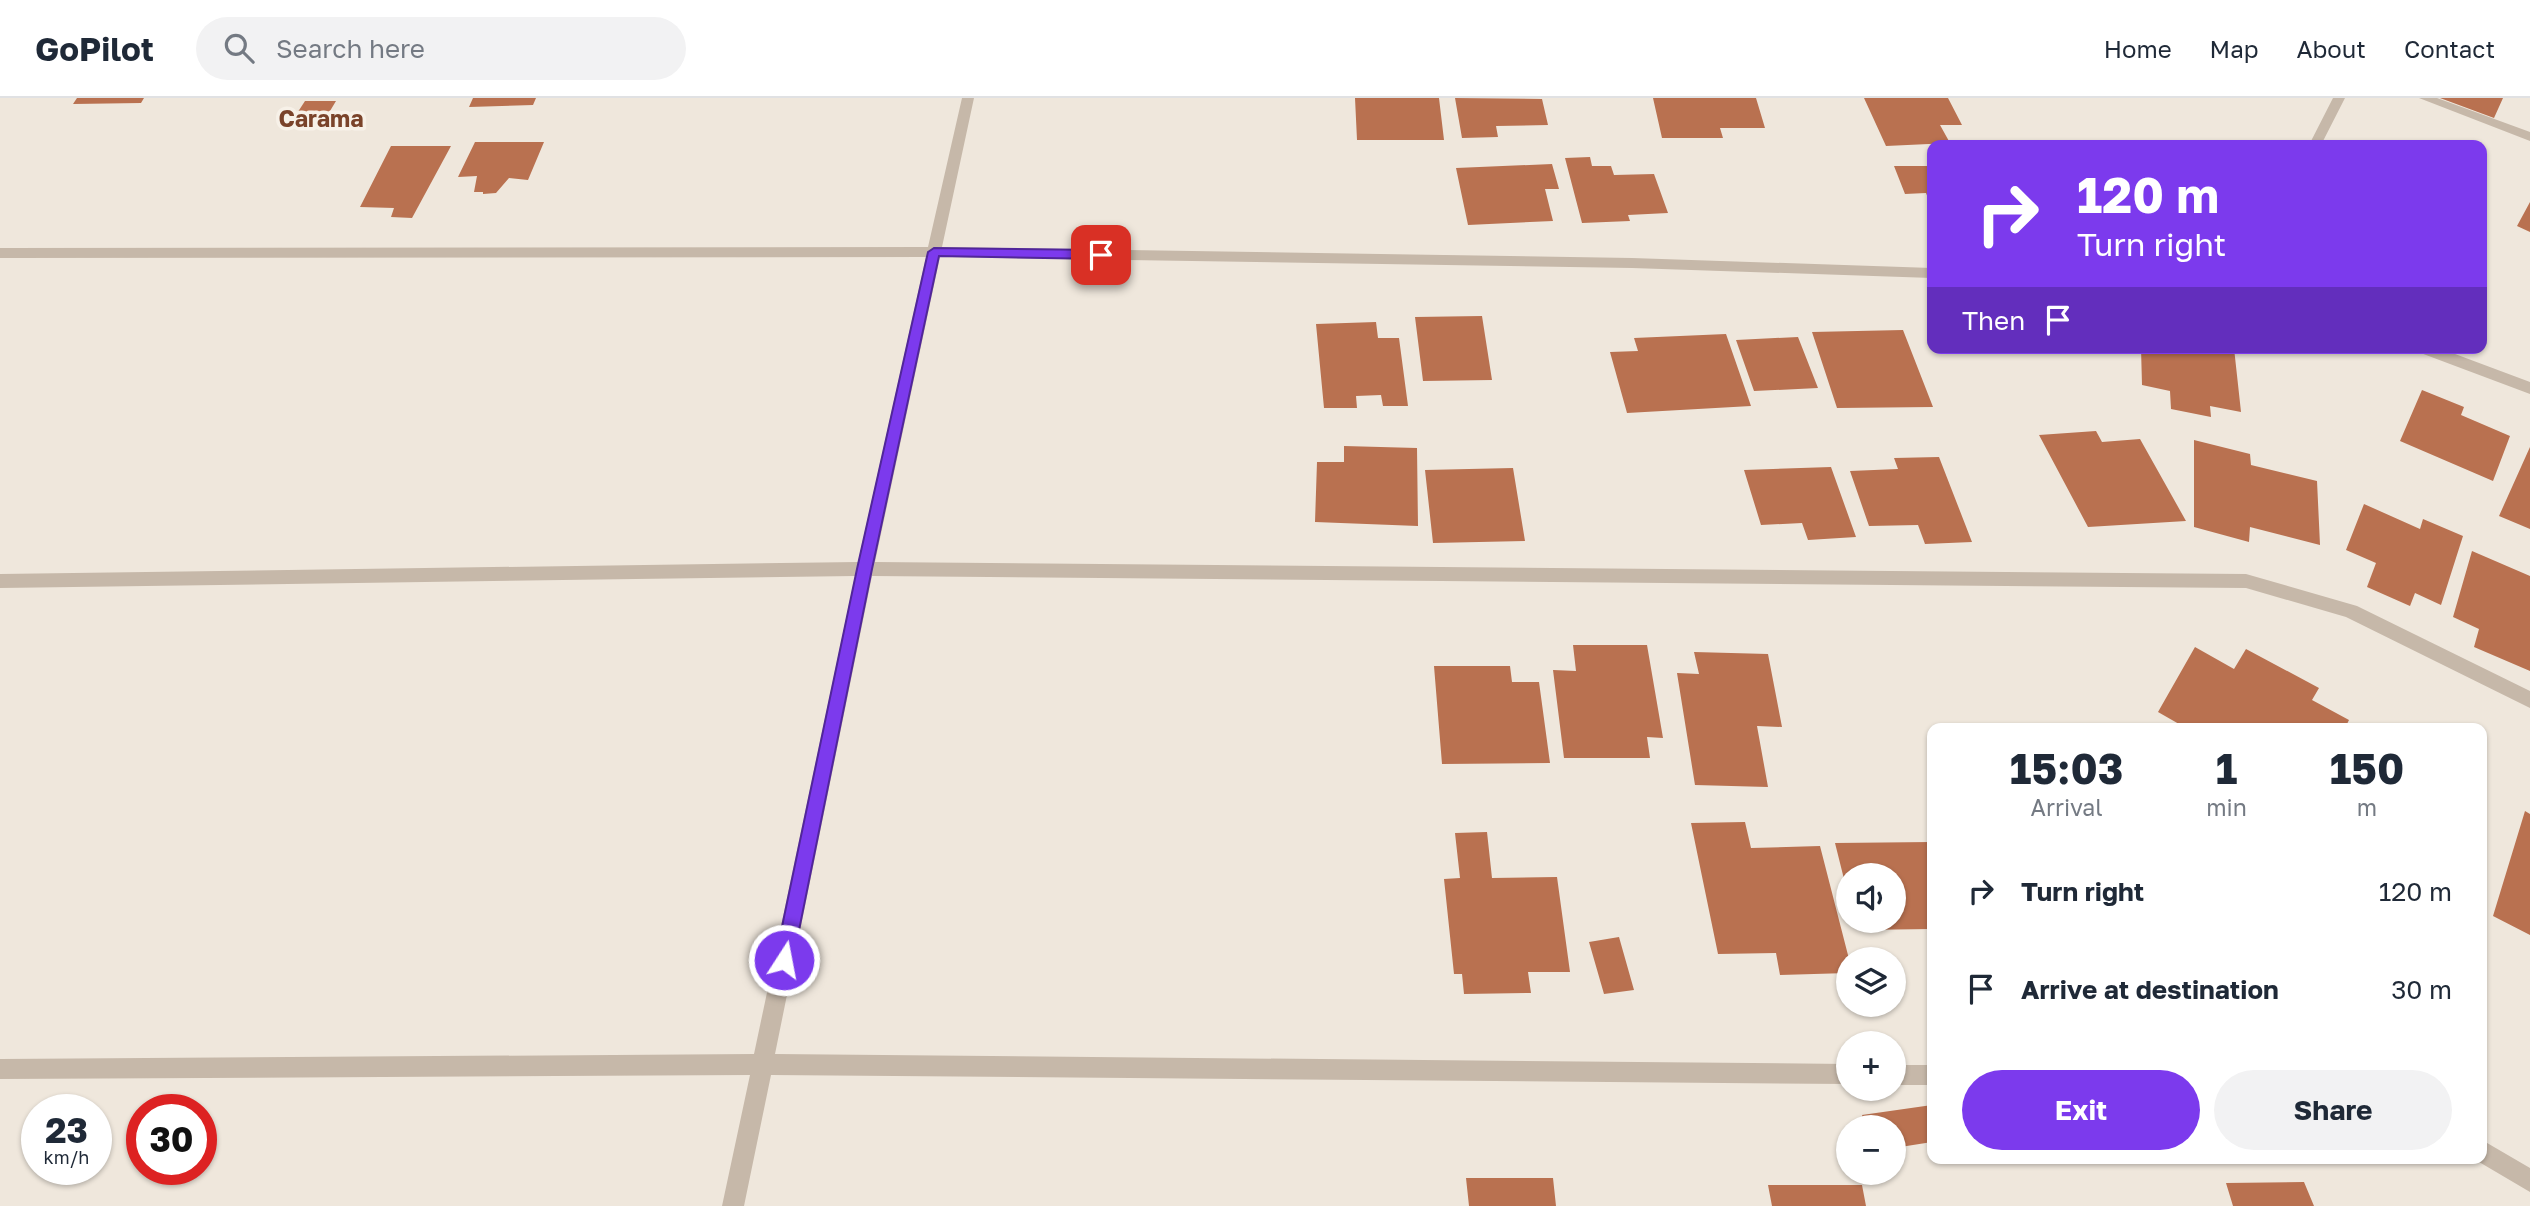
<!DOCTYPE html>
<meta charset="utf-8">
<style>
:root{--surface:#fff;--page:#f2f2f3;--text:#1f2937;--muted:#747a83;--line:#e0e1e3;--accent:#7c3aed}
body{margin:0;font-family:"Golos Text",sans-serif;background:var(--page);color:var(--text);height:100vh;display:flex;flex-direction:column;font-size:26px;white-space:nowrap}
*{box-sizing:border-box;margin:0}
p{font-size:23px;color:var(--muted)}
.icon{flex:none;width:38px;height:38px;fill:none;stroke:currentColor;stroke-width:2;stroke-linecap:round;stroke-linejoin:round}
.map{position:relative;flex:1;overflow:hidden}
.details{position:absolute;left:1927px;top:625px;width:560px;height:441px;display:flex;flex-direction:column;background:var(--surface);border-radius:14px;box-shadow:0 2px 5px #0004}
.details>*{flex:none}
.banner{position:absolute;left:1927px;top:42px;width:560px;height:214px;border-radius:14px;box-shadow:0 2px 5px #0004;background:#7c3aed;color:#fff;overflow:hidden}
.tools{position:absolute;left:1836px;top:765px;display:grid;gap:14px}
.tools a{display:grid;place-items:center;width:70px;height:70px;border-radius:50%;background:var(--surface);box-shadow:0 2px 5px #0004;font-size:35px}
.speed{position:absolute;left:21px;top:996px;display:flex;gap:14px;font-size:35px;font-weight:700;text-align:center}
.speed>*{display:grid;place-content:center;width:91px;height:91px;border-radius:50%;background:var(--surface);box-shadow:0 2px 5px #0004;line-height:1}
.speed small{font-size:18px;font-weight:400}
.speed .limit{border:10px solid #d22;background:#fff;color:#111}
.pin{position:absolute;display:grid;place-items:center;width:60px;height:60px;color:#fff;margin:-30px;border-radius:14px;box-shadow:0 4px 10px #0006}
.me{position:absolute;width:77px;margin:-38px;rotate:11deg;stroke-linejoin:round;filter:drop-shadow(0 0 5px #0008)}
.turn{display:flex;align-items:center;gap:24px;height:147px;padding:0 35px;font-size:32px}
.turn .icon{width:91px;height:91px;stroke-width:2.5}
.turn b{display:block;font-size:49px;line-height:60px}
.then{display:flex;align-items:center;height:66px;padding:0 35px;background:#0003;gap:14px;font-size:26px}
.eta{display:flex;justify-content:space-evenly;align-items:center;height:119px;text-align:center}
.eta b{font-size:42px;font-weight:700;line-height:49px}
.button{display:flex;gap:14px;margin-top:auto;padding:14px 35px}
.button a{flex:1;height:80px;border-radius:42px;background:var(--accent);color:#fff;font-size:28px;font-weight:700;line-height:80px;text-align:center}
.button a+a{background:var(--page);color:var(--text)}
ul{padding:0;list-style:none}
li{display:flex;align-items:center;gap:21px;height:98px;padding:0 35px}
li div{flex:1}
li b{display:block;font-size:26px}
li em{font-style:normal}
header{display:flex;align-items:center;gap:42px;box-sizing:border-box;height:98px;padding:0 35px;background:var(--surface);border-bottom:2px solid var(--line)}
header strong{font-size:33px}
nav{display:flex;gap:38px;margin-inline-start:auto;font-size:24px}
.search{width:490px;height:63px;background:var(--page);display:flex;align-items:center;gap:18px;box-sizing:border-box;padding:0 24px;border-radius:38px;color:var(--muted);font-size:26px}
.map>svg:first-child{display:block}
.building{fill:#b97150}
.lines{fill:none;stroke-linecap:round;stroke-linejoin:round}
.street{fill:#c6b8a9;fill-rule:evenodd}
.route{fill:#7c3aed;stroke:#51269a;stroke-width:2}
.labels{text-anchor:middle;dominant-baseline:central;stroke-width:7;stroke-linejoin:round;paint-order:stroke}
.far-district-label{font-size:23px;font-weight:bold;fill:#7a432a;stroke:#f7f1e8}
</style>
<header>
<strong>GoPilot</strong>
<div class="search"><svg class="icon" aria-label="search" viewBox="0 0 24 24"><circle cx="10" cy="10" r="6"/><path d="M15 15l6 6"/></svg>Search here</div>
<nav><a>Home</a><a>Map</a><a>About</a><a>Contact</a></nav>
</header>
<div class="map">
<svg width="2530" height="1108" viewBox="0 0 2530 1108">
<rect width="100%" height="100%" fill="#efe7dc"/>
<path class="building" d="M77 0H144L141 5 73 6Z
M473 0H536L533 7 469 9Z
M1355 0H1439L1444 42H1357Z
M1455 0 1542 1 1548 27 1496 28 1498 39 1462 40Z
M1653 0H1756L1765 30H1720L1723 40H1662Z
M1864 0H1948L1962 27H1940L1950 45 1886 48Z
M2440 0H2503L2494 20Z
M305 3H336L324 23H292Z
M475 44H544L528 82 509 80 496 95 483 96V94H474L477 78 458 79Z
M391 48H451L412 120 391 119 394 110 360 109Z
M1590 59 1592 68H1611L1614 77 1654 76 1668 115 1628 117 1630 123 1582 125 1565 60Z
M1552 66 1559 91H1545L1553 123 1468 127 1456 70Z
M1894 68H1932V110L1926 95 1905 96Z
M2530 104V134L2517 128Z
M1482 218 1492 282 1423 283 1415 219Z
M1376 224 1378 240H1399L1408 308H1383L1381 297 1356 298 1357 310H1324L1316 226Z
M1903 232 1933 309 1837 310 1812 234Z
M1726 236 1751 308 1627 315 1610 254 1638 253 1634 240Z
M1798 239 1818 290 1754 293 1736 242Z
M2141 250H2234L2241 314 2210 308 2211 319 2171 311 2170 293 2142 287Z
M2422 292 2464 309 2461 317 2510 338 2493 383 2400 343Z
M2096 333 2102 344 2140 341 2186 423 2088 429 2039 337Z
M2194 342 2250 356 2251 367 2317 383 2320 447 2250 429 2249 444 2194 429Z
M1344 348 1417 350 1418 428 1315 424 1317 364H1344Z
M2530 349V431L2499 418Z
M1939 359 1972 444 1925 446 1918 427 1869 428 1850 373 1898 371 1894 360Z
M1831 369 1856 439 1808 442 1802 425 1761 427 1744 372Z
M1513 370 1525 443 1433 445 1425 372Z
M2364 406 2420 431 2423 421 2463 438 2441 507 2415 495 2410 508 2367 489 2376 465 2346 452Z
M2472 453 2530 478V573L2474 549 2479 531 2453 519Z
M1573 547H1647L1663 640 1647 639 1650 660H1564L1553 572 1576 573Z
M2195 549 2234 571 2246 551 2319 590 2312 602 2349 622 2345 630H2186L2158 614Z
M1694 554 1768 556 1782 629 1757 628 1768 689 1695 687 1677 575 1699 576Z
M1434 568H1510L1512 584H1539L1550 665 1442 666Z
M2525 713 2530 716V837L2493 818Z
M1745 724 1751 750 1820 748 1849 861 1848 875 1780 877 1776 855 1718 856 1691 725Z
M1487 734 1492 780 1557 779 1570 874H1528L1531 895 1464 896 1462 876H1454L1444 781 1460 780 1455 735Z
M1931 744 1932 831 1857 832 1855 822H1894V777H1848L1847 793 1835 745Z
M1619 839 1634 892 1604 896 1589 844Z
M1932 1007V1044L1894 1050V1029H1866L1862 1017Z
M1466 1080H1553L1556 1108H1469Z
M2304 1084 2314 1108H2233L2226 1085Z
M1768 1087H1862L1866 1108H1772Z"/>
<g class="lines">
<path class="street" d="M962 0H974L942 149 1632 160 1932 170V180L1632 170 940 159 875 464 2246 476 2357 508 2530 593V610L2346 519 2246 490 872 478 775 956 1848 966V986L771 977 744 1108H722L750 977 0 981V961L754 956 855 478 0 490V476L858 464 926 159 0 160V150L928 149Z
M2333 0H2345L2321 47H2309Z
M2419 0H2437L2530 34V43Z
M2416 250H2439L2530 284V296L2418 254Z
M1894 967H1932V987H1894Z
M2482 1042 2530 1070V1094L2474 1061 2482 1060Z"/>
</g>
<path class="route" d="M934 150 1101 152 1108 157 1101 161 939 158 872 471 793 862 790 868 784 870 777 868 775 862 857 471 928 154Z"/>
<g class="labels">
<g class="far-district-label">
<text x="321" y="20">Carama</text>
</g>
</g>
</svg>
<div class="tools">
<a><svg class="icon" aria-label="sound" viewBox="0 0 24 24"><path d="M4 9h4l5-4v14l-5-4H4zM17 9q2 3 0 6"/></svg></a>
<a><svg class="icon" aria-label="layers" viewBox="0 0 24 24"><path d="M12 4l9 5-9 5-9-5zM3 14l9 5 9-5"/></svg></a>
<a>+</a>
<a>−</a>
</div>
<div class="speed"><div>23<small>km/h</small></div><div class="limit">30</div></div>
<div class="pin" style="left:1101px;top:157px;background:#d93025"><svg class="icon" aria-label="arrive" viewBox="0 0 24 24"><path d="M6 21V4h12l-3 4 3 4H6"/></svg></div>
<svg class="me" style="left:784px;top:862px" viewBox="-20 -20 40 40"><circle r="17" fill="#7c3aed" stroke="#fff" stroke-width="3"/><path d="M0-11L8 9 0 5-8 9z" fill="#fff"/></svg>
<div class="banner">
<div class="turn"><svg class="icon" aria-label="right" viewBox="0 0 24 24"><path d="M7 20v-9h11M14 6l5 5-5 5"/></svg><div><b>120 m</b>Turn right</div></div>
<div class="then">Then<svg class="icon" aria-label="arrive" viewBox="0 0 24 24"><path d="M6 21V4h12l-3 4 3 4H6"/></svg></div>
</div>
<section class="details">
<div class="eta">
<div><b>15:03</b><p>Arrival</p></div>
<div><b>1</b><p>min</p></div>
<div><b>150</b><p>m</p></div>
</div>
<ul>
<li><svg class="icon" aria-label="right" viewBox="0 0 24 24"><path d="M7 20v-9h11M14 6l5 5-5 5"/></svg><div><b>Turn right</b></div><em>120 m</em></li>
<li><svg class="icon" aria-label="arrive" viewBox="0 0 24 24"><path d="M6 21V4h12l-3 4 3 4H6"/></svg><div><b>Arrive at destination</b></div><em>30 m</em></li>
</ul>
<div class="button"><a>Exit</a><a>Share</a></div>
</section>
</div>
